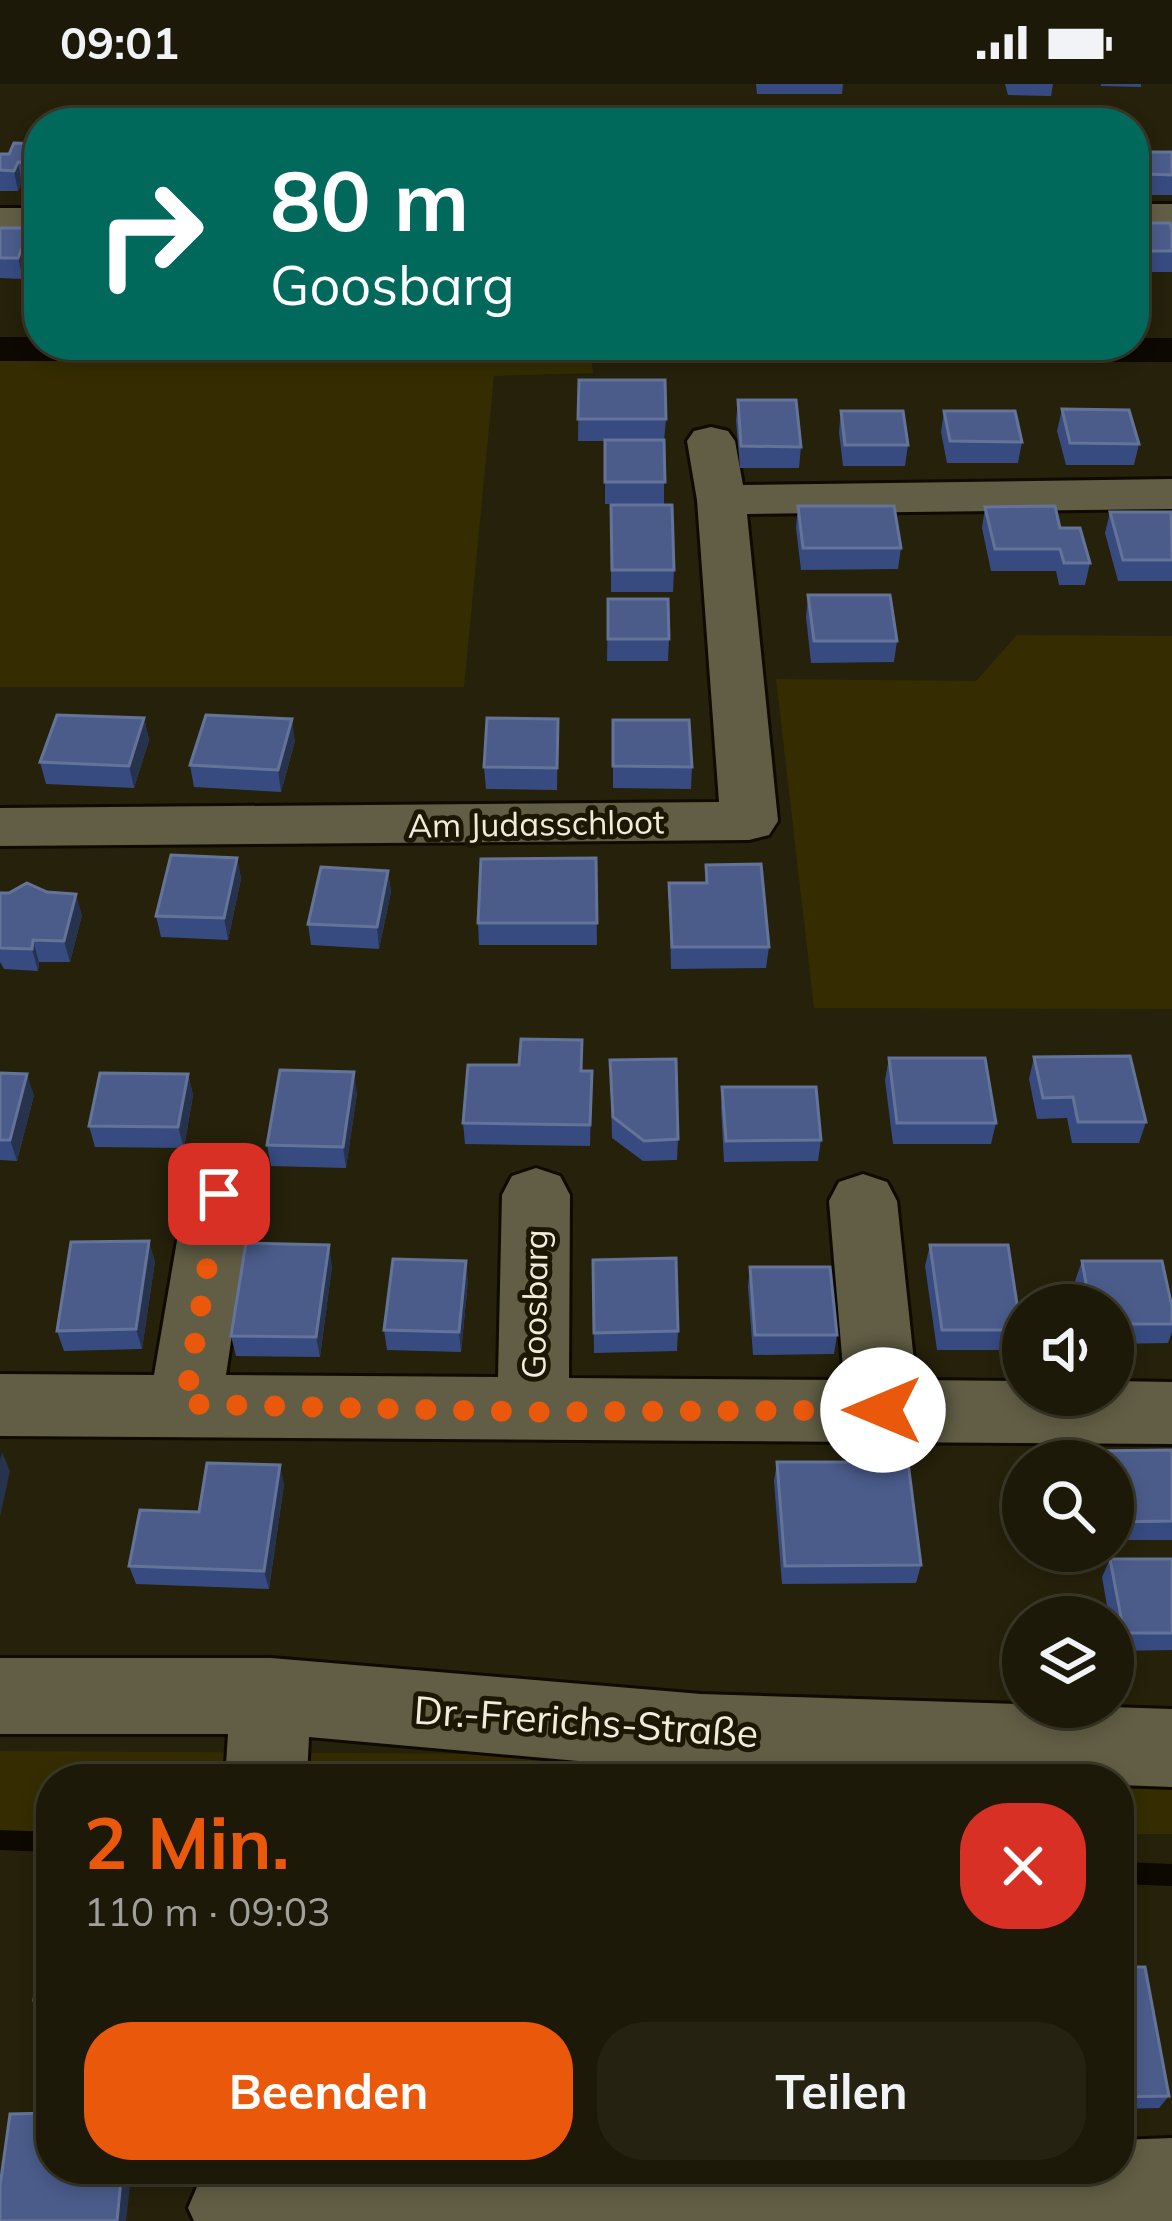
<!DOCTYPE html>
<html lang="de">
<meta charset="utf-8">
<style>
:root{--surface:#1c1908;--page:#252212;--text:#f1f3f6;--muted:#a0a09c;--line:#3a3829;--accent:#ea580c}
body{margin:0;font-family:Mulish,sans-serif;background:var(--page);color:var(--text);height:100vh;display:flex;flex-direction:column;font-size:45px;white-space:nowrap}
*{box-sizing:border-box;margin:0}
p{font-size:39px;color:var(--muted)}
.icon{flex:none;width:66px;height:66px;fill:none;stroke:currentColor;stroke-width:2;stroke-linecap:round;stroke-linejoin:round}
.map{position:relative;flex:1;overflow:hidden}
.side{position:absolute;left:36px;top:1680px;width:1098px;height:420px;display:flex;flex-direction:column;background:var(--surface);border-radius:48px;box-shadow:0 6px 18px #0003,0 0 0 3px var(--line)}
.side>*{flex:none}
.banner{position:absolute;left:24px;top:24px;width:1125px;height:252px;border-radius:48px;box-shadow:0 6px 18px #0003,0 0 0 3px var(--line);background:#00695c;color:#fff;overflow:hidden}
.buttons{position:absolute;left:1002px;top:1200px;display:grid;gap:24px}
.buttons a{display:grid;place-items:center;width:132px;height:132px;border-radius:50%;background:var(--surface);box-shadow:0 6px 18px #0003,0 0 0 3px var(--line);font-size:60px}
.pin{position:absolute;display:grid;place-items:center;width:102px;height:102px;color:#fff;margin:-51px;border-radius:24px;box-shadow:0 6px 18px #0006}
.me{position:absolute;width:132px;margin:-66px;rotate:270deg;stroke-linejoin:round;filter:drop-shadow(0 0 9px #0008)}
.turn{display:flex;align-items:center;gap:42px;height:252px;padding:0 48px;font-size:54px}
.turn .icon{width:156px;height:156px;stroke-width:2.5}
.turn b{display:block;font-size:84px;line-height:102px}
.round{display:grid;place-items:center;flex:none;width:126px;height:126px;border-radius:48px;background:var(--page)}
.head{display:flex;align-items:center;justify-content:space-between;height:204px;padding:0 48px}
h1{font-size:72px;font-weight:700;line-height:90px;color:var(--accent)}
.button{display:flex;gap:24px;margin-top:auto;padding:24px 48px}
.button a{flex:1;height:138px;border-radius:48px;background:var(--accent);color:#fff;font-size:48px;font-weight:700;line-height:138px;text-align:center}
.button a+a{background:var(--page);color:var(--text)}
.status{display:flex;justify-content:space-between;align-items:center;height:84px;padding:0 60px;background:var(--surface);direction:ltr}
.status svg{height:33px;fill:currentColor}
.map>svg:first-child{display:block}
.green{fill:#352d01}
.lines{fill:none;stroke-linecap:round;stroke-linejoin:round}
.stream{fill:#0d0800;fill-rule:evenodd}
.canal{fill:#0d0800;fill-rule:evenodd}
.minor-casing{stroke:#0e0a00;stroke-width:6}
.minor{fill:#625e45;fill-rule:evenodd}
.wall{fill:#374b81}
.shaded-wall{fill:#27334d}
.building{fill:#4b5c8b;stroke:#647398;stroke-width:3}
.route{stroke:#ea580c;stroke-width:21;stroke-dasharray:0 37.8}
.labels{text-anchor:middle;dominant-baseline:central;stroke-width:10;stroke-linejoin:round;paint-order:stroke}
.street-label{font-size:33px;fill:#efecde;stroke:#1c1702}
.near-street-label{font-size:39px;fill:#efecde;stroke:#1c1702}
</style>
<div class="status"><b>09:01</b><svg viewBox="0 0 49 12"><path d="M0 12V9h3v3zM5 12V6h3v6zM10 12V3h3v9zM15 12V0h3v12zM26 1h20v11H26zM47 4h2v5h-2z"/></svg></div>
<div class="map">
<svg width="1172" height="2137" viewBox="0 0 1172 2137">
<rect width="100%" height="100%" fill="#25210a"/>
<path class="green" d="M590 261 593 289 494 292 464 603H0V263Z
M1017 551 1172 552V925L814 924 776 595 976 597Z
M0 1667 1172 1674V1750H1119V1695H51V1747H0Z"/>
<g class="lines">
<path class="stream" d="M0 1746 51 1748V1768L0 1766Z
M1119 1778 1172 1780V1802L1119 1800Z"/>
<path class="canal" d="M0 253H39V261H1134V254H1172V278L0 277Z"/>
<defs>
<path id="minor" d="M1134 120H1172V144H1134Z
M0 124H39V148H0Z
M711 343 728 347 735 357 743 401 1172 395V425L747 430 778 737 769 751 749 756 0 762V724L719 718 697 416 687 357 694 347Z
M219 1084 243 1091 253 1110 226 1291 498 1293 502 1111 512 1092 536 1084 560 1092 570 1111 569 1294 844 1296 829 1117 839 1098 863 1090 887 1098 897 1117 916 1296 1023 1297V1311H1113V1297L1172 1298V1360L0 1352V1290L154 1291 185 1110 195 1091Z
M0 1574H271L701 1610 1172 1625V1703L1119 1701V1695L701 1688 309 1653 307 1695H225L228 1650H0Z
M1172 2054V2137H194L188 2124 202 2091 216 2085H1119V2056Z"/>
</defs>
<use href="#minor" class="minor-casing"/>
<use href="#minor" class="minor"/>
</g>
<path class="wall" d="M756 0H843L842 10H757Z
M1005 0H1053L1051 12 1008 11Z
M1101 0H1141V3L1101 2Z
M39 60V99H22L18 107H0V70H9Z
M1141 68H1172V111H1143L1136 88Z
M1134 139 1172 146V188H1134Z
M0 144H30L35 165 23 195 0 194Z
M579 296 666 335 664 357V420H605V357H578Z
M738 316 801 363 799 384H740L736 337Z
M1062 325 1139 360 1134 381H1066L1057 347Z
M841 327 908 361 905 382H843L839 348Z
M944 327 1022 358 1018 379H947L941 348Z
M611 421 674 486 673 508H611Z
M798 422 901 464 898 485 801 486 796 444Z
M985 423 1060 444 1090 479 1085 501H1059L1056 487H991L982 444Z
M1110 428 1172 430V497H1118L1105 449Z
M808 511 897 557 894 578 811 579 806 533Z
M608 515 669 555 668 577H607Z
M144 634 149 656 134 704 46 700 40 678Z
M558 635 557 706 486 705 484 683Z
M613 636 692 683 691 705 613 704Z
M295 657 281 708 194 703 190 681Z
M237 774 241 795 228 856 161 853 156 832Z
M596 774 597 861H479L478 839Z
M706 781 769 863 766 884 671 885 669 799H705Z
M388 787 391 808 379 865 311 861 308 840Z
M0 809 82 831 70 878H39L38 887 4 885 0 878Z
M1034 973 1146 1038 1139 1059H1072L1067 1034 1037 1035 1029 995Z
M889 974 996 1039 991 1060H893L885 996Z
M610 976 678 1055 677 1076 643 1077 612 1054Z
M582 987H592L590 1062 465 1060 463 1039Z
M0 989 34 1011 17 1077 0 1076Z
M188 990 193 1011 184 1064 95 1063 89 1042Z
M722 1003 821 1056 818 1077 724 1078 721 1024Z
M357 1009 346 1084 271 1082 267 1061Z
M930 1161 1021 1246 1015 1266H937L925 1182Z
M593 1176 678 1247 677 1267 594 1269Z
M155 1177 142 1265 64 1267 57 1247Z
M1082 1177 1172 1223V1248L1168 1259 1113 1260V1221H1080L1075 1197Z
M332 1182 320 1273 236 1272 231 1252Z
M750 1183 837 1251 834 1270 753 1271 748 1203Z
M468 1197 461 1268 387 1266 384 1246Z
M1172 1366V1456H1113V1377H1084L1087 1367Z
M777 1378 921 1481 916 1499 782 1500 774 1397Z
M284 1400 269 1505 136 1500 129 1482 199 1428Z
M1110 1475H1172V1566L1116 1567 1113 1552V1533H1109L1102 1493Z
M51 1806V1929L43 1930 34 1916Z
M1119 1883 1169 2012 1159 2024 1119 2025Z"/>
<path class="shaded-wall" d="M18 78 22 99 18 107 14 87Z
M30 144 35 165 23 195 18 174Z
M144 634 149 656 134 704 129 682Z
M292 635 295 657 281 708 278 686Z
M237 774 241 795 228 856 224 834Z
M388 787 391 808 379 865 377 843Z
M76 810 82 831 70 878 64 857Z
M33 856 39 878 38 887 32 865Z
M354 988 357 1009 346 1084 343 1063Z
M27 990 34 1011 17 1077 10 1056Z
M188 990 193 1011 184 1064 178 1043Z
M149 1157 155 1177 142 1265 136 1245Z
M329 1161 332 1182 320 1273 316 1253Z
M466 1177 468 1197 461 1268 459 1248Z
M2 1368 10 1387 0 1433V1376Z
M280 1381 284 1400 269 1505 264 1487Z
M122 2085H132L126 2137H117Z"/>
<path class="building" d="M14 59 39 60V79L18 78 14 87 0 86V70H9Z
M1141 68H1172V91L1147 90Z
M1134 139H1170L1172 146V167H1134Z
M0 144H30L18 174H0Z
M579 296H665L666 335H578Z
M738 316H796L801 363 741 362Z
M1062 325 1129 326 1139 360 1070 359Z
M841 327H903L908 361H845Z
M944 327H1015L1022 358 950 357Z
M605 356H664L665 398H605Z
M611 421H672L674 486H612Z
M798 422H894L901 464H803Z
M1055 422 1060 444H1080L1090 479H1064L1060 465H995L985 423Z
M1110 428H1171L1172 476H1123Z
M808 511H890L897 557H814Z
M608 515H668L669 555H608Z
M57 631 144 634 129 682 40 678Z
M206 631 292 635 278 686 190 681Z
M487 634 558 635 557 684 484 683Z
M613 636H689L692 683 613 682Z
M171 771 237 774 224 834 156 832Z
M596 774 597 839H478L481 775Z
M761 780 769 863H672L669 799H707L706 781Z
M321 783 388 787 377 843 308 840Z
M27 799 47 808 76 810 64 857 33 856 32 865 0 864V809H9Z
M521 955 582 956 581 987H592L590 1041 463 1039 468 981H519Z
M1130 972 1146 1038H1078L1073 1013 1043 1014 1034 973Z
M889 974H985L996 1039H897Z
M676 975 678 1055 644 1057 613 1033 610 976Z
M280 986 354 988 343 1063 267 1061Z
M0 989 27 990 10 1056H0Z
M100 989 188 990 178 1043 89 1042Z
M722 1003H816L821 1056 726 1057Z
M149 1157 136 1245 57 1247 71 1158Z
M246 1159 329 1161 316 1253 231 1252Z
M930 1161H1008L1021 1246H942Z
M676 1174 678 1247 594 1249 593 1176Z
M393 1175 466 1177 459 1248 384 1246Z
M1082 1177H1162L1172 1223V1240H1113V1221H1090Z
M750 1183H830L837 1251H755Z
M1172 1366V1437L1113 1438V1377H1089L1087 1367Z
M777 1378H908L921 1481 785 1482Z
M207 1379 280 1381 264 1487 129 1482 140 1426 199 1428Z
M1110 1475H1172V1549H1124Z
M51 1806V1916H34L50 1807Z
M1119 1883H1145L1169 2012 1119 2013Z
M51 2029V2085H122L117 2137H0V2102L10 2030Z"/>
<g class="lines">
<path class="route" d="M219 1110 185 1320 532 1328 883 1326"/>
</g>
<g class="labels">
<g class="street-label">
<text transform="translate(536 739) rotate(-1)">Am Judasschloot</text>
<text transform="translate(534 1220) rotate(-89)">Goosbarg</text>
</g>
<g class="near-street-label">
<text transform="translate(586 1637) rotate(4)">Dr.-Frerichs-Straße</text>
</g>
</g>
</svg>
<div class="buttons">
<a><svg class="icon" aria-label="sound" viewBox="0 0 24 24"><path d="M4 9h4l5-4v14l-5-4H4zM17 9q2 3 0 6"/></svg></a>
<a><svg class="icon" aria-label="search" viewBox="0 0 24 24"><circle cx="10" cy="10" r="6"/><path d="M15 15l6 6"/></svg></a>
<a><svg class="icon" aria-label="layers" viewBox="0 0 24 24"><path d="M12 4l9 5-9 5-9-5zM3 14l9 5 9-5"/></svg></a>
</div>
<div class="pin" style="left:219px;top:1110px;background:#d93025"><svg class="icon" aria-label="arrive" viewBox="0 0 24 24"><path d="M6 21V4h12l-3 4 3 4H6"/></svg></div>
<svg class="me" style="left:883px;top:1326px" viewBox="-20 -20 40 40"><circle r="19" fill="#fff"/><path d="M0-13L10 11 0 6-10 11z" fill="#ea580c"/></svg>
<div class="banner">
<div class="turn"><svg class="icon" aria-label="right" viewBox="0 0 24 24"><path d="M7 20v-9h11M14 6l5 5-5 5"/></svg><div><b>80 m</b>Goosbarg</div></div>
</div>
<section class="side">
<div class="head"><div><h1>2 Min.</h1><p>110 m · 09:03</p></div><a class="round" style="background:#d93025;color:#fff"><svg class="icon" aria-label="close" viewBox="0 0 24 24"><path d="M6 6l12 12M18 6L6 18"/></svg></a></div>
<div class="button"><a>Beenden</a><a>Teilen</a></div>
</section>
</div>
